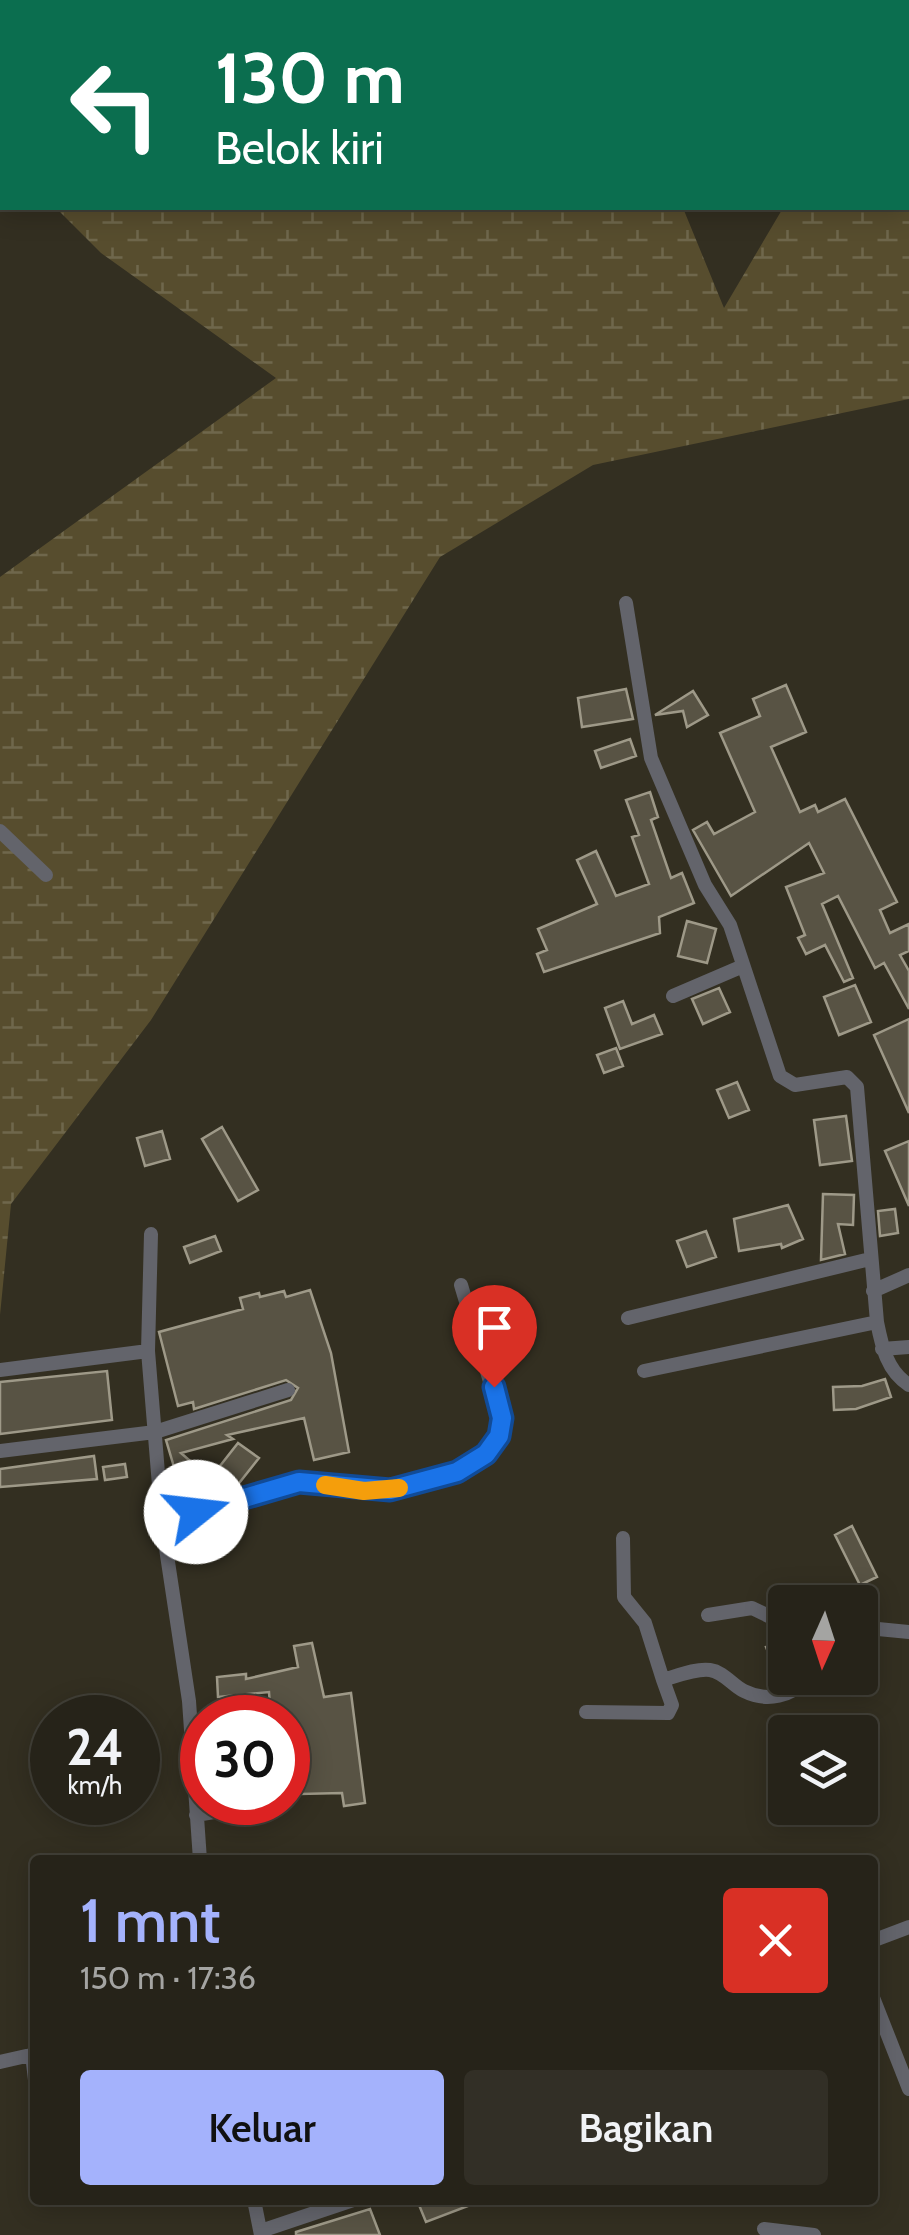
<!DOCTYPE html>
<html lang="id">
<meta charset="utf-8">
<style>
:root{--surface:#262319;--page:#322f26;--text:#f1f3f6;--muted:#a4a4a2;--line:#424038;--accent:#a4b2fc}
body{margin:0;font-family:Cabin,sans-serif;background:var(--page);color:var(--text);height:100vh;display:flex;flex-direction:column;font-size:38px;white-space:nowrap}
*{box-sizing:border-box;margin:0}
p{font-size:32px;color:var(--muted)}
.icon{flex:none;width:55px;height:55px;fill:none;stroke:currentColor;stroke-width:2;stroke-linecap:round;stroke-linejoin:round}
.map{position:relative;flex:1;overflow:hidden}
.details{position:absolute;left:30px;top:1855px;width:848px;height:350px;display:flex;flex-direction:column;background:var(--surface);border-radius:10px;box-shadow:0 5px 25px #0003,0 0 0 2px var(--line)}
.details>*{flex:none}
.hud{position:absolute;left:0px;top:0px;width:910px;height:210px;box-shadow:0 5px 25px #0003,0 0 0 2px var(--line);background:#0b6e4f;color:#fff;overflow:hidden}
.needle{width:65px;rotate:183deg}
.fabs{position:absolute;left:768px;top:1585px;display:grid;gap:20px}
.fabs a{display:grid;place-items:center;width:110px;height:110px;border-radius:10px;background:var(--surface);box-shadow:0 5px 25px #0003,0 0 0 2px var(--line);font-size:50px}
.speed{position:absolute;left:30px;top:1695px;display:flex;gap:20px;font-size:50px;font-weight:700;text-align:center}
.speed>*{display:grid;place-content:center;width:130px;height:130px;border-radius:50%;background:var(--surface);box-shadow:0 5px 25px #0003,0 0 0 2px var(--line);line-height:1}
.speed small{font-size:25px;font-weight:400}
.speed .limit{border:15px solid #d22;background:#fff;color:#111}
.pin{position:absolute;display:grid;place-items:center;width:85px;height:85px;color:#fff;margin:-102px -42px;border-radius:50% 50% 50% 0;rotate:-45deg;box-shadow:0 0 10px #0007}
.pin .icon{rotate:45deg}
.me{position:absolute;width:110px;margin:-55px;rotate:74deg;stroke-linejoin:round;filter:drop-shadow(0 0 8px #0008)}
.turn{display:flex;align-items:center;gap:35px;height:210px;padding:0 50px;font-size:45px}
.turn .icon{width:130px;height:130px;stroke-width:2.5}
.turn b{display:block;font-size:70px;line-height:85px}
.round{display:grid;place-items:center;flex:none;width:105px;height:105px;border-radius:10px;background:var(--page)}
.summary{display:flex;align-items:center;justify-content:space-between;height:170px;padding:0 50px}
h1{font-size:60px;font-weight:600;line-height:75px;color:var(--accent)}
.action{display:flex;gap:20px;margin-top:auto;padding:20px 50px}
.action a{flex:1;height:115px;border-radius:10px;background:var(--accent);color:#111;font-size:40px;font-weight:600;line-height:115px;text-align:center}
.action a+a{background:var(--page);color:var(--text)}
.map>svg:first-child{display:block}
.wetland{fill:url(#wetland-marsh)}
.building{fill:#585344;stroke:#9e9988;stroke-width:2.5}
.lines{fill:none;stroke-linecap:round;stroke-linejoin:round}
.minor{stroke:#63646b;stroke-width:14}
.route-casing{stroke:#114b97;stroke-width:25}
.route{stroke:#1a73e8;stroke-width:18}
.slow{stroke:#f59e0b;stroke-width:18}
</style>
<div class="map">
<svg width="909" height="2235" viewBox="0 0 909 2235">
<defs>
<pattern id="wetland-marsh" width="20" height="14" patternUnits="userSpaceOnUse" patternTransform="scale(2.5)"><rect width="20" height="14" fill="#574d2e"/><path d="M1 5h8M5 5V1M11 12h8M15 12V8" fill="none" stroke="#6f674c"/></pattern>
</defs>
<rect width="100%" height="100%" fill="#332f21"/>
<path class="wetland" d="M0 0H194L195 2H2V153Z
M909 23V399L593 465 440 557 151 1020 11 1204 0 1315V577L276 378 101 253 56 208H683L724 308 783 208H908Z"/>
<path class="building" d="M786 685 806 732 771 747 800 812 815 805 818 812 845 799 897 902 880 910 890 933 909 924V951L900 955 909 971V1009L884 963 875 968 838 896 822 904 853 978 844 982 825 945 806 954 798 938 805 935 786 887 824 873 809 843 731 896 693 830 707 822 714 834 755 812 720 733 760 716 753 699Z
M626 689 633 719 582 727 578 698Z
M693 691 708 715 687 727 683 711 655 715Z
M630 739 636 756 601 768 595 751Z
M650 792 658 817 651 820 671 878 682 873 694 903 659 917 660 933 544 972 537 954 547 950 538 929 597 904 577 860 596 851 616 896 649 884 632 837 639 835 626 800Z
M687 921 716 929 707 963 678 956Z
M855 985 871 1022 839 1035 824 997Z
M719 988 730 1012 703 1024 692 999Z
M623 1001 632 1024 654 1015 662 1034 620 1049 605 1008Z
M909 1019V1113L874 1035Z
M616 1048 623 1066 604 1073 597 1055Z
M737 1082 749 1110 729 1118 717 1090Z
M846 1116 852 1161 820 1165 814 1120Z
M222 1127 258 1190 238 1201 202 1139Z
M162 1131 170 1159 145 1166 137 1138Z
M909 1141V1206L885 1151Z
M823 1194 854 1195 853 1225 838 1224 845 1254 821 1260Z
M788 1205 803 1239 782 1248 781 1244 739 1251 734 1219Z
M895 1209 898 1233 880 1236 878 1211Z
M706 1231 716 1257 687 1267 677 1241Z
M215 1236 221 1251 190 1263 184 1247Z
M310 1290 331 1353 349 1452 314 1460 304 1418 227 1435 233 1439 181 1453 205 1474 187 1494 169 1479 174 1467 166 1440 291 1400 298 1388 286 1380 194 1409 193 1402 178 1406 159 1332 243 1309 240 1298 259 1293 260 1297 284 1291 286 1297Z
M107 1371 112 1420 0 1434V1382Z
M885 1379 891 1397 856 1409 834 1410 833 1387 862 1386Z
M238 1443 259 1458 236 1487 216 1471Z
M94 1456 97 1479 0 1487V1469Z
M125 1464 127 1477 105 1480 103 1467Z
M852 1526 877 1577 860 1585 835 1535Z
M860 1586 874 1619 860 1627Z
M785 1640V1682L781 1684 766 1647Z
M312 1643 324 1697 351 1693 365 1803 344 1806 342 1793 300 1794 299 1771 288 1772V1718H271L269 1692 218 1697 217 1677 246 1674V1679L298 1667 294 1646Z
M827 1678H868V1679L832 1692Z
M417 2200H480L481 2201 426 2222Z
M370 2209 380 2235H296V2232Z"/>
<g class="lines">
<path class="minor" d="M235 0V2
M423 0 425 2
M654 0 656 2
M626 603 651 758 705 885 730 925 780 1076 795 1085 847 1077 857 1087 877 1322C882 1347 887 1371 909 1385
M0 831 46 875
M673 996 743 966
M151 1234 148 1351 162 1522 189 1701 200 1860
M873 1291 909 1275
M628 1318 870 1259
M882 1349 909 1347
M0 1370 148 1351
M644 1371 877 1322
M0 1451 155 1432 288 1390
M162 1522C205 1509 250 1492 295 1483 317 1479 342 1490 364 1491 411 1494 494 1471 501 1418L461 1285
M623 1538 624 1597 645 1623 663 1680
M708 1615 752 1608 785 1624
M860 1639 878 1629 909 1632
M586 1712 668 1713 672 1705 663 1680C677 1676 696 1668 710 1670 724 1672 732 1685 744 1691 768 1703 791 1696 809 1678
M196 1815 275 1802
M872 1941 909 1927
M872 1995 909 2089
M32 2054 35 2080
M0 2062 35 2054
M254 2200 261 2235
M764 2229 814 2235
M261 2231 353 2200"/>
</g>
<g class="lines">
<defs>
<path id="route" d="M196 1512 299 1482 390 1490 457 1472 486 1454 499 1436 502 1418 494 1387"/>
</defs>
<use href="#route" class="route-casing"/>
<use href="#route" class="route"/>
<path class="slow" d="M325 1485 364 1491 399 1488"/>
</g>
</svg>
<div class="fabs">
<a><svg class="needle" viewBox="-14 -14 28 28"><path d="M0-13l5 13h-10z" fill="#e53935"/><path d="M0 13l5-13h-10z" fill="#a4a4a2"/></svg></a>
<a><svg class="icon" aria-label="layers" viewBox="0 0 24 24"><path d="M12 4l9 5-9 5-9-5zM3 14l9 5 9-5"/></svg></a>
</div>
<div class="speed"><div>24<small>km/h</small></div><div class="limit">30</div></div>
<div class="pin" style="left:494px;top:1387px;background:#d93025"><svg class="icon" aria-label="arrive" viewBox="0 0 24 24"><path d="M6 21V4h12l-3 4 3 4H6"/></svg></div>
<svg class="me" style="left:196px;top:1512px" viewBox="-20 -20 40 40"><circle r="19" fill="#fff"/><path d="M0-13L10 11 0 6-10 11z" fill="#1a73e8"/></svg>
<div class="hud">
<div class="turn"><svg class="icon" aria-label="left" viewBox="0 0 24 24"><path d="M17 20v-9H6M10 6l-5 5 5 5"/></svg><div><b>130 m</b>Belok kiri</div></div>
</div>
<section class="details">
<div class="summary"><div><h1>1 mnt</h1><p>150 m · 17:36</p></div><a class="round" style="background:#d93025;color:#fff"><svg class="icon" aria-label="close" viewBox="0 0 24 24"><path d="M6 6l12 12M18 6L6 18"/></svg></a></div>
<div class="action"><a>Keluar</a><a>Bagikan</a></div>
</section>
</div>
